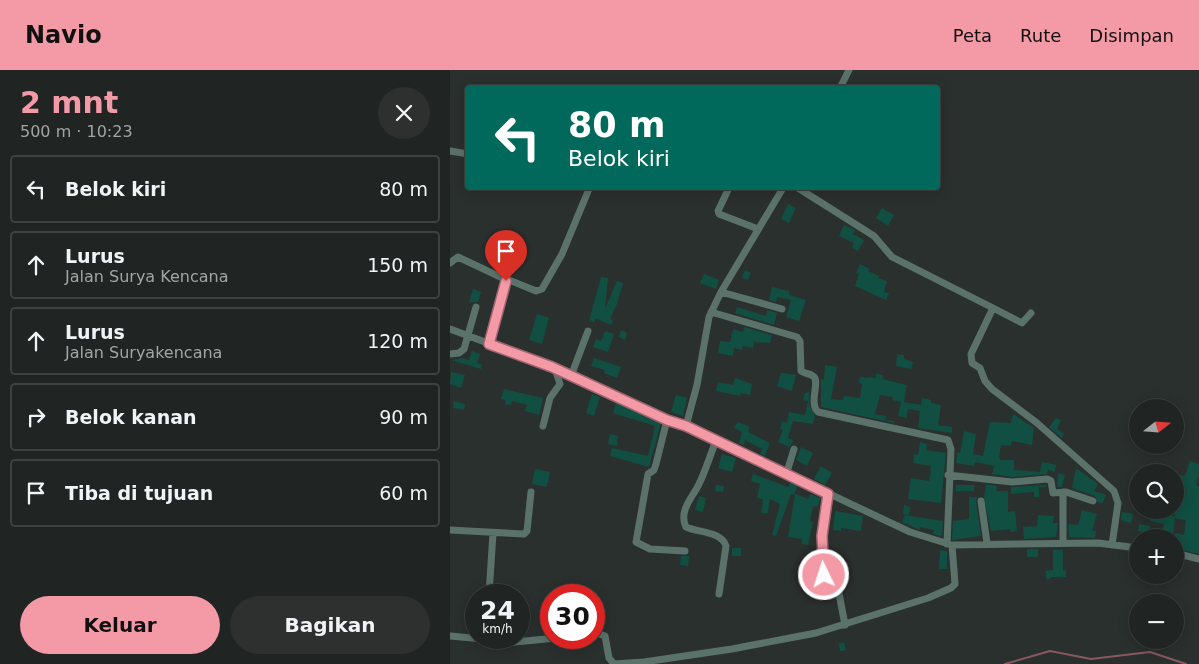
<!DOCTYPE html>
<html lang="id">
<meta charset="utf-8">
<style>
:root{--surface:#202422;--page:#2d302f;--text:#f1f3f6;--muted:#a2a4a5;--line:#3d4140;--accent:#f49aa7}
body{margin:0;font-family:"DejaVu Sans",sans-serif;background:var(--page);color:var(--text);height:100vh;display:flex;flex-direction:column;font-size:19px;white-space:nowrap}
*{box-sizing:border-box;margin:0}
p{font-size:16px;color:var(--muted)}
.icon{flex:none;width:28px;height:28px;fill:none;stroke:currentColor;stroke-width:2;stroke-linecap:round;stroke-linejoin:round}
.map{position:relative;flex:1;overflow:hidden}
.drawer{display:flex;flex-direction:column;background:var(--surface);width:450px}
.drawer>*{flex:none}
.banner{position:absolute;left:15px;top:15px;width:475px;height:105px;border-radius:5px;box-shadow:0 2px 12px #0003,0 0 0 1px var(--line);background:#00695c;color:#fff;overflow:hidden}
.needle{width:32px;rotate:73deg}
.buttons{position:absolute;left:679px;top:329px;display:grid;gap:10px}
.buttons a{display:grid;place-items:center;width:55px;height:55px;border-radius:50%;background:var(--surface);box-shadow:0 2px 12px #0003,0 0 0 1px var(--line);font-size:25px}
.speed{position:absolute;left:15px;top:514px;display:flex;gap:10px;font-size:25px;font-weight:700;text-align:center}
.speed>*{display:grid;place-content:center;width:65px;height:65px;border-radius:50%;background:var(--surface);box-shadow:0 2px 12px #0003,0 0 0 1px var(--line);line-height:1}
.speed small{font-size:12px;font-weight:400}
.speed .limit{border:8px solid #d22;background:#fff;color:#111}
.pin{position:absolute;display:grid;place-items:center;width:42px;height:42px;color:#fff;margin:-51px -21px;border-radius:50% 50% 50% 0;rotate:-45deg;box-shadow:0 0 5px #0007}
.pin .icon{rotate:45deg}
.me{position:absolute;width:55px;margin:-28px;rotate:356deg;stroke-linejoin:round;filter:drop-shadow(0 0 4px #0008)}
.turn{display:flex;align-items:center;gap:18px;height:105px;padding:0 20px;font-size:22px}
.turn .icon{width:65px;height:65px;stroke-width:2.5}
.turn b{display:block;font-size:35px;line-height:42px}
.round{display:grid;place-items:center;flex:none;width:52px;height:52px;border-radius:26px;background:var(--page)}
.headline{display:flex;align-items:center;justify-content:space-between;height:85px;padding:0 20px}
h1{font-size:30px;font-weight:700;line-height:38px;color:var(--accent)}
.cta{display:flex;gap:10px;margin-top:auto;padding:10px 20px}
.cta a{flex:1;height:58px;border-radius:30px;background:var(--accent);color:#111;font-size:20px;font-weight:700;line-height:58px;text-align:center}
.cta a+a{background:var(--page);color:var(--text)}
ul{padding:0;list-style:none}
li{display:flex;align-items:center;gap:15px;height:68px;margin:0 10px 8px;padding:0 10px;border:2px solid var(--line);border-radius:5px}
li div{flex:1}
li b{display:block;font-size:19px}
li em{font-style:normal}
header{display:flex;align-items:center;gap:30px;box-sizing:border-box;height:70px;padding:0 25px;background:var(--accent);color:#111}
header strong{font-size:24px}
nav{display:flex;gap:28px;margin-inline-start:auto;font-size:18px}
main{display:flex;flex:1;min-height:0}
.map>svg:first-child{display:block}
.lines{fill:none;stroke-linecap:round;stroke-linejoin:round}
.stream{stroke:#89585f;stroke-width:2}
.building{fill:#114f42}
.minor{stroke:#5b726b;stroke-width:7}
.route-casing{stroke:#9f646d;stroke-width:12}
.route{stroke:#f49aa7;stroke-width:9}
</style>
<header>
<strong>Navio</strong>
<nav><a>Peta</a><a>Rute</a><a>Disimpan</a></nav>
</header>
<main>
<section class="drawer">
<div class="headline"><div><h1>2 mnt</h1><p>500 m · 10:23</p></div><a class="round"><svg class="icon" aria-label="close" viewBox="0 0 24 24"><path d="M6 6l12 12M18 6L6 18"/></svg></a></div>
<ul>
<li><svg class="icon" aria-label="left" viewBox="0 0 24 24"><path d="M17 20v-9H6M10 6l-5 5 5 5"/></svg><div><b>Belok kiri</b></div><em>80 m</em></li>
<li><svg class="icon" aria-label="ahead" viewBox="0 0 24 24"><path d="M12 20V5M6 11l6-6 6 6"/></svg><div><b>Lurus</b><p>Jalan Surya Kencana</p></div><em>150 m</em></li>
<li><svg class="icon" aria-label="ahead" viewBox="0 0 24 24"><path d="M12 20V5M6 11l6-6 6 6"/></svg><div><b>Lurus</b><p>Jalan Suryakencana</p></div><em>120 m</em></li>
<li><svg class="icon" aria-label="right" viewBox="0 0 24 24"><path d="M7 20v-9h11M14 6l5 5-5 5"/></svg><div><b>Belok kanan</b></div><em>90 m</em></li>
<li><svg class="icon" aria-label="arrive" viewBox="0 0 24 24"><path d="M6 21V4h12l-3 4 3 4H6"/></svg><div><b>Tiba di tujuan</b></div><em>60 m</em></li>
</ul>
<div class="cta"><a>Keluar</a><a>Bagikan</a></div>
</section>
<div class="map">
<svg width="749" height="594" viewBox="0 0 749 594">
<rect width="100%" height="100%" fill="#2a302e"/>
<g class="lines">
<path class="stream" d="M555 594 600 581 641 589 700 582 736 594"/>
</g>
<path class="building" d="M338 134 346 138 339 153 331 149Z
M432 138 444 145 438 156 426 148Z
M394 155 405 160 403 164 414 170 408 181 402 178 404 173 389 166Z
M410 194 420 199 418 201 429 206 428 208 437 211 434 222 439 223 436 230 405 216 409 204 406 203Z
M295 200 301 203 298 210 292 208Z
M254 204 269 210 266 219 250 213Z
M151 207 158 208 155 239 167 211 173 213 167 234 160 249 163 250 161 255 145 248V252L139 251Z
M322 217 339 221V225L356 230 349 251 336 247 341 230 327 227 326 232 319 230Z
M23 219 31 222 28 232H19Z
M287 237 316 246 317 240 327 243 324 255 285 243Z
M87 244 99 248 92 274 79 270Z
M294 257 322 265 320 273 304 272 303 278 293 276 292 280 284 278 283 286 268 283 270 271 280 272 283 259 293 262Z
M171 260 177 263 175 270 169 267Z
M155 261 164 264 158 282 143 277 146 269 151 271Z
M22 281 30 284 27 293 32 295 31 299 1 290 11 288 19 290Z
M447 284 454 285V289L463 292 461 299 446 296Z
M144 288 171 297 167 308 154 303 155 300 141 296Z
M375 295 387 297 381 329 393 330 394 326 410 328 412 314 409 313 410 307 418 308V307L426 308V304L433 305 432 309 457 315 454 332 471 335 472 328 481 330V333L491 335 488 355 502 357V363L468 358 470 341 458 339 457 348 448 346 451 332 442 330 443 327 430 325 425 344 436 346 435 350 444 351V353L371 337V309L374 310Z
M1 302 15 305 11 318 0 314Z
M331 303 346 305 342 321 327 316Z
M285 308 302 314 300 325 291 323 290 326 266 321 268 312 283 315Z
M54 319 93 328 89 345 75 341 77 335 62 331 61 335 55 334 56 330 51 329Z
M359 322V334L365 346 363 354 343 351 338 368 343 370 341 375 339 377 328 372 333 360 330 359 332 351 337 353 339 342 355 345 358 331 353 330 355 323Z
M142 324 150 327 144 346 136 343Z
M226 325 237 328 233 346 221 342Z
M4 331 15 334 14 340 3 338Z
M166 333 211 353 199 397 160 386 162 378 198 386 205 356 163 343Z
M563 344 584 358 582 375 562 371 561 376 551 375 549 387 551 390H564V400L590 402 592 392 606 395 605 402 598 400 597 404 562 407 542 404 544 396 525 392 524 396 506 393 507 382 510 383 514 361 526 364 523 384 533 386 540 352 561 353Z
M606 348 611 350 607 359 614 364 612 368 599 357Z
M288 352 300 357 298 362 320 373 315 386 310 384 312 379 295 370 294 375 289 373 292 362 284 358Z
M160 364 168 366 167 376 158 374Z
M470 372 477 374 476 380 496 383 491 433 458 429 461 408 479 411 480 407 481 396 463 393 464 384 468 385Z
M351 377 363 383 357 396 346 390Z
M272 384 286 388 282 402 268 398Z
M740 391 749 394V405L746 415 749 416V484L725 478V463L734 465 736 450 725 448V404L735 406Z
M371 396 382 403 375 415 364 409Z
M626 398 648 414 644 421 656 425 652 434 648 432 645 426 622 418Z
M85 399 100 402 97 417 82 414Z
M608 403 615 405 612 417H607Z
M303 404 338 417 341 411 348 415 344 425 341 424 326 466 322 465 330 434 320 429 318 443H311L313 429 307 428 310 414 301 411Z
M536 414 547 416 546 421H558V442L565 441 567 461 561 462 560 459 541 461 534 427Z
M266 415 274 416 273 422 265 421Z
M506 415H524V421H506Z
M596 415V417H589V427H584V422L561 424V417Z
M345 424 359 429 360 424 371 428 367 437 363 436 360 451 363 452 358 475 352 474V469L338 467Z
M249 426 256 428 253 442 245 440Z
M519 427H527L526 432 531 466 502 470 503 451 519 449Z
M454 435 460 437 459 445 453 444Z
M632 440 647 444 642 460 646 461 645 468 619 467 618 454 628 455Z
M385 441 413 446 411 461 391 458V461L383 460Z
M672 442 683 444 681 453 671 450Z
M455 445 493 451 492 466 483 464 484 460 470 457V460L452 452Z
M588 445 604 446 603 453H608L606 467 574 469 573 457 587 456Z
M702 445 725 446 723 468H711L714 454 700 451Z
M689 454 700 456 699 463 688 461Z
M282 478H291V486H282Z
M577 479H588V487H577Z
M490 480 497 481V499H489Z
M603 480H613V501L616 500V507H602L597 510 595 501 603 500Z
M231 486H239L238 496 230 495Z
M394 572 396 580 390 581 389 573Z"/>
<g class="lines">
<path class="minor" d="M390 18 399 0
M0 81 18 84
M348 118 424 166 442 187 543 238 521 284 522 293 530 298 535 311 542 319 587 353 664 421 668 433 662 475
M278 120 268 141 269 144 308 159
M0 193 8 187 57 210
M271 222 332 239
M543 238 572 253 581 243
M261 242 347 267 350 271 351 301C355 304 359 303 363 306 371 311 358 333 368 342L498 370 501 379 497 474
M0 259 102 297 217 350 236 356 460 462 502 475 648 473 688 478
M39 274 55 212 59 210 86 221 92 219 112 184 139 119
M0 284 9 283 14 279 26 237
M121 306 138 261
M217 350 206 394 204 400 198 404 186 472 200 479 235 481
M93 356 100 328 110 314 105 299
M236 356 247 315 259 247 271 222 333 118
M266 371C260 385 256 400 249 414 243 427 228 441 236 457 249 463 271 461 276 476L269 524
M336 405 344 379
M498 405 562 412 597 409 601 411 603 423 616 422 643 431
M378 424C372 455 369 486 376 517L388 518 395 555
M531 431 537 473
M0 460 74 464 77 461 81 422
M613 472V422
M725 483 749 489
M39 525 43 463
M144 562 155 566 159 588 164 594 194 592 282 579 366 563 478 528 501 518 505 514 502 475
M0 566 65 572 106 568"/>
</g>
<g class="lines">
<defs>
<path id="route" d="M56 211 39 274 102 297 217 350 236 356 378 424 372 466 374 505"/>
</defs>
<use href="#route" class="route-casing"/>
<use href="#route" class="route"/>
</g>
</svg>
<div class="buttons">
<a><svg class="needle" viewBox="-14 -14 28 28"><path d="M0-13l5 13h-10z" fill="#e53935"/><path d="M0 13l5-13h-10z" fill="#a2a4a5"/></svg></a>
<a><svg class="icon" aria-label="search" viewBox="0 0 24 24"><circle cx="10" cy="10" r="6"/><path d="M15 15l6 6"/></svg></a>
<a>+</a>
<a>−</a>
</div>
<div class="speed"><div>24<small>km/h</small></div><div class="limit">30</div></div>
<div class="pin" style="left:56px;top:211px;background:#d93025"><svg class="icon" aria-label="arrive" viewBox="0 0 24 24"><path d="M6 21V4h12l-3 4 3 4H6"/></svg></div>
<svg class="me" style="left:374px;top:505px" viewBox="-20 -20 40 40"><circle r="17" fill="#f49aa7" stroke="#fff" stroke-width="3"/><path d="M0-11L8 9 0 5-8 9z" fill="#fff"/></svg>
<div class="banner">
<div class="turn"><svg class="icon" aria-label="left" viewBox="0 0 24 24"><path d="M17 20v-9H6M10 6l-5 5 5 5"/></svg><div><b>80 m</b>Belok kiri</div></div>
</div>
</div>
</main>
